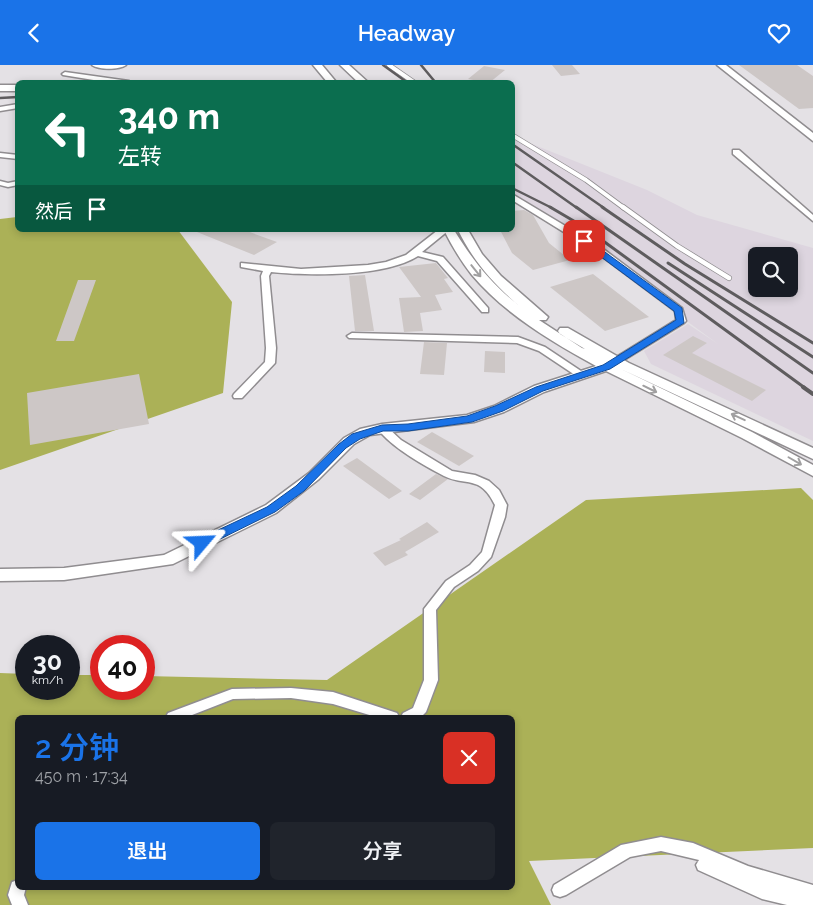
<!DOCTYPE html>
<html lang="zh">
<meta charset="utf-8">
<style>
:root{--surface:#171b24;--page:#20242c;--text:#f1f3f6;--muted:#9ea1a6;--accent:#1a73e8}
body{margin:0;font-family:Raleway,"Noto Sans SC",sans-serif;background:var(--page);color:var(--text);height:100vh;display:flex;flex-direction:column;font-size:19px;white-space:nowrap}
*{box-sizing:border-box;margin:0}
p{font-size:16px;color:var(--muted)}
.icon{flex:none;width:28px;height:28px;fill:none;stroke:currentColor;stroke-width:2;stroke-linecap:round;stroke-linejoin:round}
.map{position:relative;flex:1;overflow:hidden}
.drawer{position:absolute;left:15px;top:650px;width:500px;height:175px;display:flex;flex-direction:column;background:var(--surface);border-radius:8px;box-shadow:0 2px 8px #0003}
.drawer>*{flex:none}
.hud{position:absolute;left:15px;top:15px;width:500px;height:152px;border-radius:8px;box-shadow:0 2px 8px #0003;background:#0b6e4f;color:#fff;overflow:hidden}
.buttons{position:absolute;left:748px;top:182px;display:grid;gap:10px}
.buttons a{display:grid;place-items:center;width:50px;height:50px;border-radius:8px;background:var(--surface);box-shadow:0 2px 8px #0003;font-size:25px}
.speed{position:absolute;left:15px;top:570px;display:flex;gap:10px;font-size:25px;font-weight:700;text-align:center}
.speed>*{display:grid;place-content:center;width:65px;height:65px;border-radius:50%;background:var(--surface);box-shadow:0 2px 8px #0003;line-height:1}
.speed small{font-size:12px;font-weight:400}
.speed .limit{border:8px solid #d22;background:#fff;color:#111}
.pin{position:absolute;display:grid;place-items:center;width:42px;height:42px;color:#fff;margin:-21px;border-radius:10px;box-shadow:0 2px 8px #0006}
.me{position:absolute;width:55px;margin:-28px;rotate:64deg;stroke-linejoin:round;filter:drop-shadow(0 0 4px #0008)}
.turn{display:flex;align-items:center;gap:18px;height:105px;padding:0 20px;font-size:22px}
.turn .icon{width:65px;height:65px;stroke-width:2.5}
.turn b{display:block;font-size:35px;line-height:42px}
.then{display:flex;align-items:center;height:48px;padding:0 20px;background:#0003;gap:10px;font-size:19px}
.round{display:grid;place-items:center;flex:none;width:52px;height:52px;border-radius:8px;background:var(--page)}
.overview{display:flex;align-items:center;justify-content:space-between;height:85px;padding:0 20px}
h1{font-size:30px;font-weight:600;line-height:38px;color:var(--accent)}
.action{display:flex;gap:10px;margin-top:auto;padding:10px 20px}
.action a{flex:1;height:58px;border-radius:8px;background:var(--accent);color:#fff;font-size:20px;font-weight:600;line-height:58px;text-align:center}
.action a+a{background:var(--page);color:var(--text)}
header{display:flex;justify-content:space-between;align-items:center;height:65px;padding:0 20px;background:var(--accent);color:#fff;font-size:22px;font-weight:600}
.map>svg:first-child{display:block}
.built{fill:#ddd5df;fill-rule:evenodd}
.forest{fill:#abb157;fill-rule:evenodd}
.building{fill:#cdc7c6}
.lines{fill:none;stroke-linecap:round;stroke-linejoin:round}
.lane-far1-casing{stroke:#908d90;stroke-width:5.5}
.lane-casing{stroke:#908d90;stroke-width:6}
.street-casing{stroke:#908d90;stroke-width:3}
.secondary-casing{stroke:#908d90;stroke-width:3}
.lane-far1{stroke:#fff;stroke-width:4}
.lane{stroke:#fff;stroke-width:4.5}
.street{fill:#fff;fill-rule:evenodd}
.secondary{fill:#fff;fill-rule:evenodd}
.rail-far2{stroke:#5e5c5e;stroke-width:2.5}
.rail-far1{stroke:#5e5c5e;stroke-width:3}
.rail{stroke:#5e5c5e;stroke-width:4}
.oneway{stroke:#a1a0a1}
.route{fill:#1a73e8;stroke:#114b97}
</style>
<header><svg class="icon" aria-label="back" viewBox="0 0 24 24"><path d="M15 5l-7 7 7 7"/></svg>Headway<svg class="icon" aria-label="heart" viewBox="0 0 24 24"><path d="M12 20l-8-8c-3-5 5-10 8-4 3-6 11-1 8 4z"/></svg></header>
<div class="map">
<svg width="813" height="840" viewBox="0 0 813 840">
<rect width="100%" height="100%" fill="#e4e1e5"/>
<path class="built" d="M512 71 647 125 697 150 813 183V376L651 299 644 286 688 259 718 279 609 199 513 135ZM756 191H789V224H756Z"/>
<path class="forest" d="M17 152 18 165H178L232 237 223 328 0 405V154Z
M801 423 813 435V783L529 796 551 840H0V608L26 609V624H69V610H101V624H144V611L327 615 586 435ZM18 652H512V822H18Z"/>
<path class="building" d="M552 0H572L580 9 561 11Z
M739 0H797L813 11V43L799 44Z
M484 1 505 5 489 18 468 14Z
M524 145 533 150 549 178 570 195 533 205 512 188 500 165H512V146Z
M192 165H244L277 177 254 190Z
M436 198 448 213 444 214 453 227 435 230 442 245 420 248 423 266 404 267 399 233 421 232 399 202Z
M593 209 649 252 605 266 550 222Z
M365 210 374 266H355L349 211Z
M78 215H96L74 276H56Z
M693 271 707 278 692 288 766 325 752 336 663 290Z
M424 277 447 278 444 310 420 309Z
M485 286 505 287V308L484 307Z
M139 309 149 359 30 380 27 328Z
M432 367 474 391 459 401 417 377Z
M357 393 402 426 389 434 343 401Z
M436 409 448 414 420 435 409 429Z
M427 457 439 467 405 487 408 490 385 501 373 488 401 475 399 474Z"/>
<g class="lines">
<defs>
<path id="lane-far1" d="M389 0 415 18
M512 70 586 115 624 143"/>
<path id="lane" d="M623 142 677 181 729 213"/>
<path id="street" d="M65 7 129 16 132 18H112L63 10 62 9Z
M18 39V43L0 46V42Z
M733 85H739L813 150V156L733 89Z
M0 88 18 90V94L0 92Z
M0 116 8 118 18 116V120L8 122 0 120Z
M512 129 602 183 682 243 686 256 684 258 611 303H605L603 301 605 299 676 255 675 246 596 187 512 135Z
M438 165H449L422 187 443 192 488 243V247H482L437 196 418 191C385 212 310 211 271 207L269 211 276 283 275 298 242 333H234L233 331 234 329 265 297 266 283 261 211 263 206 241 202V198L301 204 368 200 386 197 406 190Z
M352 268 518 272 545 282 587 310 582 313 578 312 539 286 517 278 349 273 347 271Z
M382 360 386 361 401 375 452 406 475 410 489 416 499 425 507 440 505 452 491 492 478 506 454 522 436 545 438 615 426 647 421 652H401L403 648 413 643 424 615V544L446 516 470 500 482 487 495 440C480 409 466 422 444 411 423 400 391 382 377 363Z
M291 623 333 627 397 648 399 652H376L333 639 291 633 233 634 187 652H166L168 648 232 624Z
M661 772 693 778 748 801 813 820V840H787L762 834 698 805 696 800 699 795 661 786 630 792 566 830 560 832 554 830 552 825 554 820 621 780Z
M18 815V822H26L24 830 28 840H12L8 830 12 817Z"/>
<path id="secondary" d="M92 0H126C119 5 99 5 92 0Z
M313 0H322L337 18H328Z
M340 0H349L369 18H359Z
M717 0H726L813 68V76Z
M0 20H18V26H0Z
M444 165H454C473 196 493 221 522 243 495 221 473 196 458 165H468L482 189 501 211 548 252 546 255H539L582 283 585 284 560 269 558 266 560 263H568L629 298 813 383V394L621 304 752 367 813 400V411L742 373 606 306 544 327 504 347 474 357 370 370 354 379 319 414 276 448 173 499 64 515 0 516V504L64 503 164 490 266 440 309 408 344 373 360 364 382 359 467 350 494 341 534 321 596 301C552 277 505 249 472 210 461 196 452 181 444 165Z"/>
</defs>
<use href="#lane-far1" class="lane-far1-casing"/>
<use href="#lane" class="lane-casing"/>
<use href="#street" class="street-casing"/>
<use href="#secondary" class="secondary-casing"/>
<use href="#lane-far1" class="lane-far1"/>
<use href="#lane" class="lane"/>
<use href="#street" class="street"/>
<use href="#secondary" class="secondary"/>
<path class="rail-far2" d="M383 0 408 18
M421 0 436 18
M0 33 18 32
M512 79 604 143
M512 97 577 143
M512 123 552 143"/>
<path class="rail-far1" d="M550 142 584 162 805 323
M576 142 813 308
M602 142 685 199 813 278
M668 198 813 292"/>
<path class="rail" d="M803 322 813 329"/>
</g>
<defs><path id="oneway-shaft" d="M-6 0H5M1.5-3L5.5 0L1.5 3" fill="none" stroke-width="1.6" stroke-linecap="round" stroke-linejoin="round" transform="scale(1.25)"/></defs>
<g class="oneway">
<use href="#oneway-shaft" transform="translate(476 206) rotate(51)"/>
<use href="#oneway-shaft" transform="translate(650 324) rotate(26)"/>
<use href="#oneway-shaft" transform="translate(738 352) rotate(-155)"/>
<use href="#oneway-shaft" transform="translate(795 396) rotate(30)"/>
</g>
<path class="route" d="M581 174H587L682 243 684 258 610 304 543 326 503 346 472 357 408 366H383L360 374 346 383 304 426 275 447 206 481H197L196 478 197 475 267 442 296 421 339 379 352 369 382 360 408 359 467 351 495 341 536 322 603 300 676 255 674 246 581 177Z"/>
</svg>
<div class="buttons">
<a><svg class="icon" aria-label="search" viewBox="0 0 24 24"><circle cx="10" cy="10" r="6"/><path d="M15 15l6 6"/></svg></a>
</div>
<div class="speed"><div>30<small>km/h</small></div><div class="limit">40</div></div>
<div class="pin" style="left:584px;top:176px;background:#d93025"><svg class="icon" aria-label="arrive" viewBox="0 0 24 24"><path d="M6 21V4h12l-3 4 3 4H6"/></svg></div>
<svg class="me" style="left:202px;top:478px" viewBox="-20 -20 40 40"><path d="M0-17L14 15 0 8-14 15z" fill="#1a73e8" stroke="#fff" stroke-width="4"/></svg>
<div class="hud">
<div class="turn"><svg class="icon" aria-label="left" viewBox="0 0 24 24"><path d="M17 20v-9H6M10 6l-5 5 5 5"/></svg><div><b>340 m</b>左转</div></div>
<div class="then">然后<svg class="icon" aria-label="arrive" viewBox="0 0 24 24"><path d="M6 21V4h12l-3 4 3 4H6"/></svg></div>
</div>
<section class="drawer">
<div class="overview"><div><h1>2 分钟</h1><p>450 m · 17:34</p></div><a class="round" style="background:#d93025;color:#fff"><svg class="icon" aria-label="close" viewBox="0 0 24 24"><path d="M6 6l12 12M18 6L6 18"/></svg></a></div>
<div class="action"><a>退出</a><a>分享</a></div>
</section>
</div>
